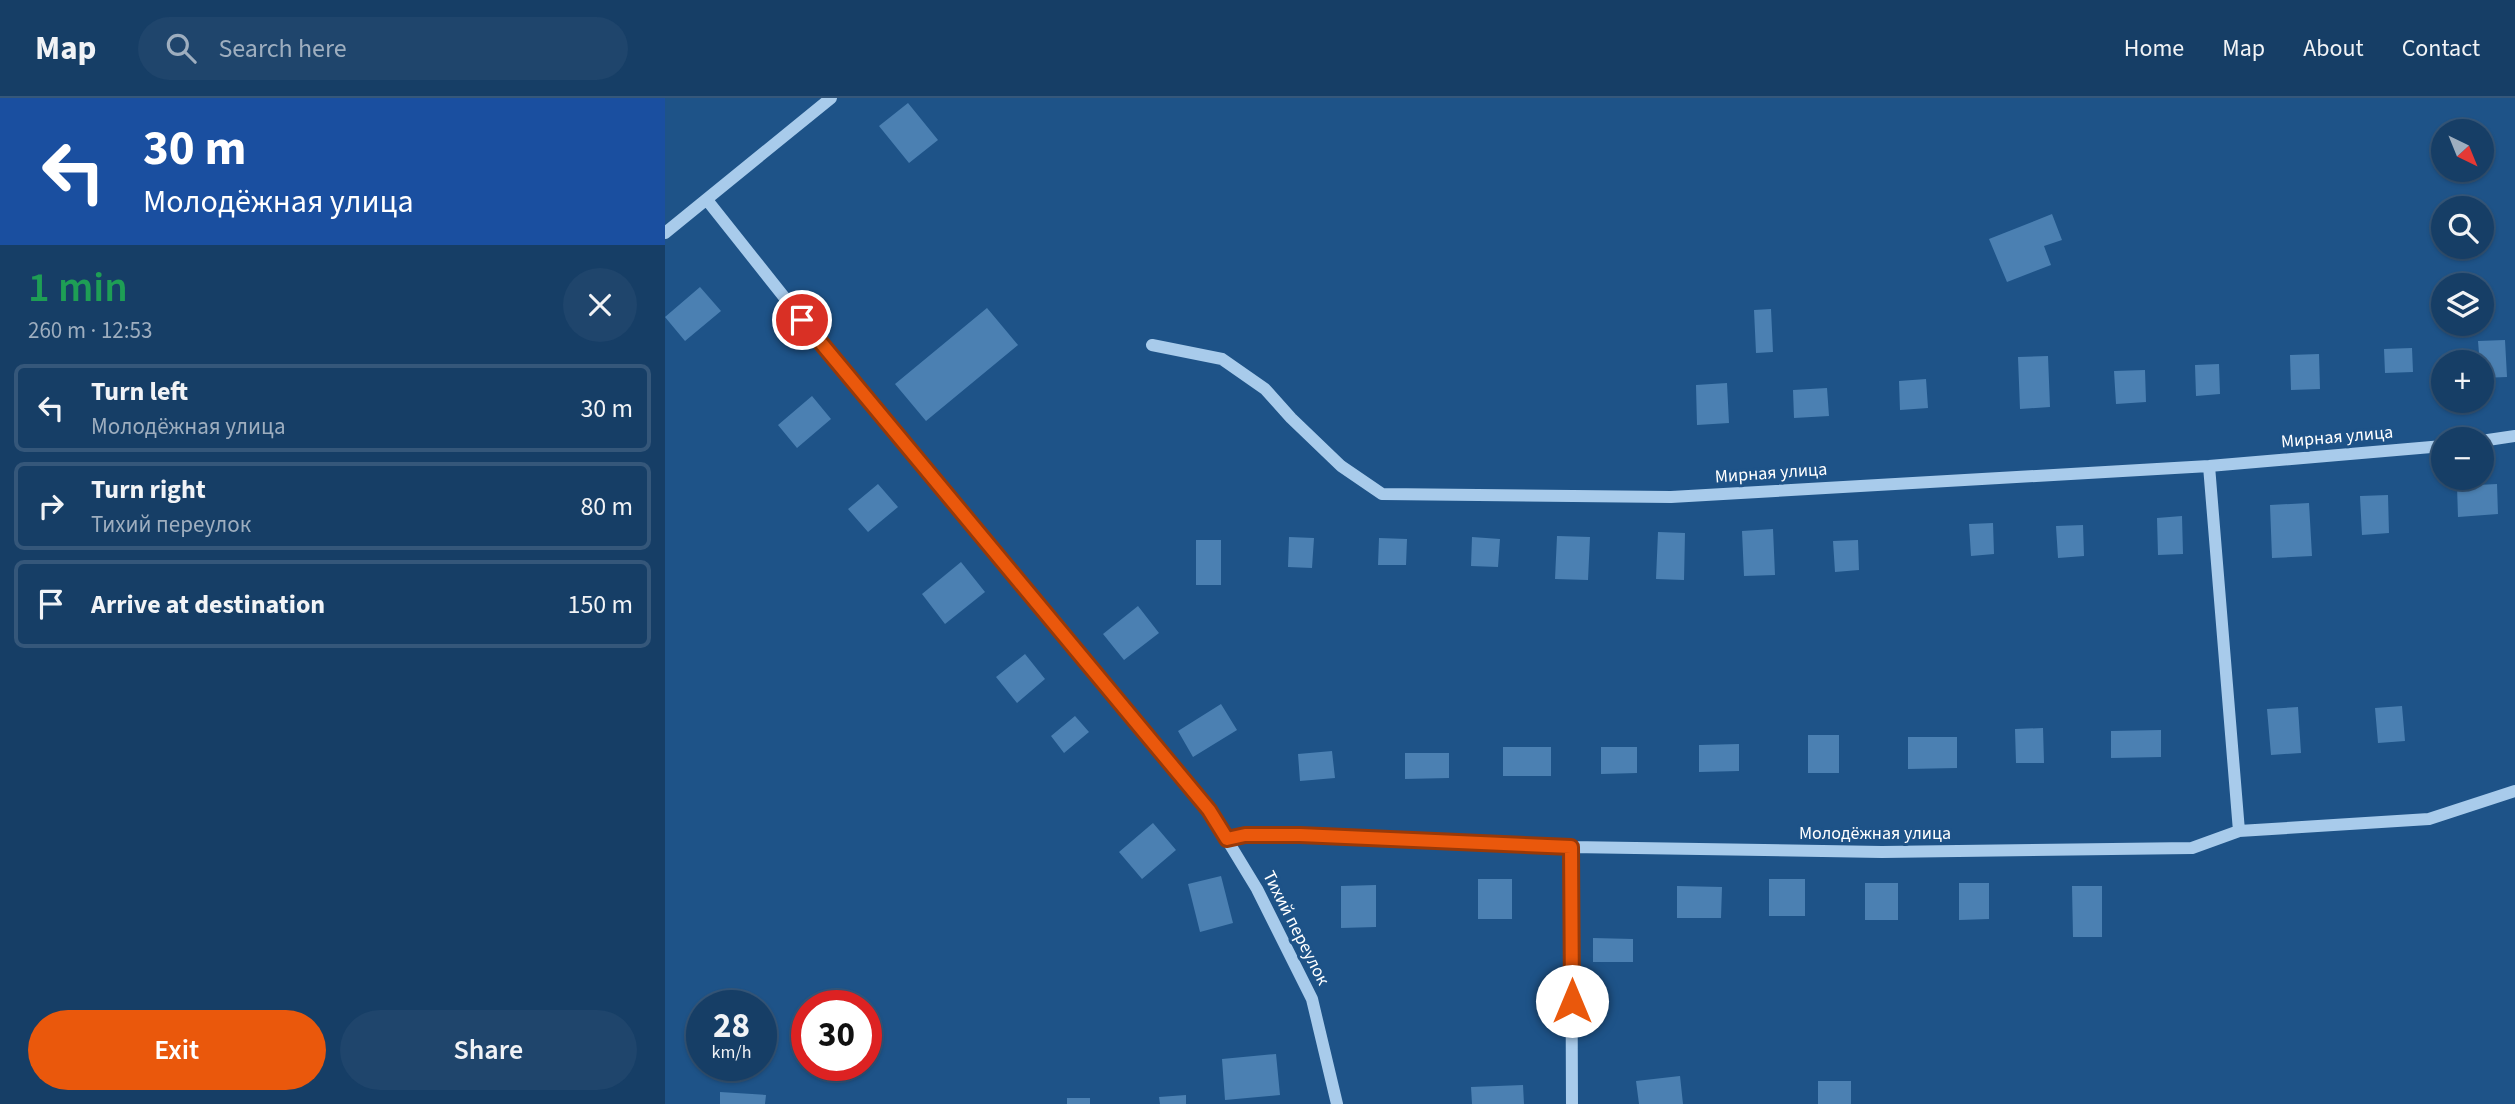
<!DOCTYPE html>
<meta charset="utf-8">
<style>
:root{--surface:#163e66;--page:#1f456c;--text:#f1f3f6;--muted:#9eaebf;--line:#35577a;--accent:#ea580c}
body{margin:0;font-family:"Source Sans 3",sans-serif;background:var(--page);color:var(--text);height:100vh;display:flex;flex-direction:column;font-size:26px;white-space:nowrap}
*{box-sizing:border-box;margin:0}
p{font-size:23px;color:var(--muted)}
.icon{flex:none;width:38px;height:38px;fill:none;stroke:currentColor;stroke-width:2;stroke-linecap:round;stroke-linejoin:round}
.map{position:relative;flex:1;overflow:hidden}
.panel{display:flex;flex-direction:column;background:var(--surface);width:665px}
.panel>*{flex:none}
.guide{background:#1a4fa0;color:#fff;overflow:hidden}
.needle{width:46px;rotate:137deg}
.controls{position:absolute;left:1766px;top:21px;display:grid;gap:14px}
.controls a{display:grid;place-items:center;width:63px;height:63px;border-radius:50%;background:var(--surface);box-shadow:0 2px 5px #0004,0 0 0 2px var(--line);font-size:35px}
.speed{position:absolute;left:21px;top:892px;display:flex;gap:14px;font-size:35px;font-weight:700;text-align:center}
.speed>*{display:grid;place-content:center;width:91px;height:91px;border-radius:50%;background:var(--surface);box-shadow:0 2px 5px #0004,0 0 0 2px var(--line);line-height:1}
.speed small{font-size:18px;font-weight:400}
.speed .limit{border:10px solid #d22;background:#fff;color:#111}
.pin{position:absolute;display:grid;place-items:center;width:60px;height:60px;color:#fff;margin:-30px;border:4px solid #fff;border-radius:50%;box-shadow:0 2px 7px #0007}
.me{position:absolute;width:77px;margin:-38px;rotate:0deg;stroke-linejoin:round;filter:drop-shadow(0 0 5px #0008)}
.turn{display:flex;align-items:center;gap:24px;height:147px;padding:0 28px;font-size:32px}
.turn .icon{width:91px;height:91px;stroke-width:2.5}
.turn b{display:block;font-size:49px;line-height:60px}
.round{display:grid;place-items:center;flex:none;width:74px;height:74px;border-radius:37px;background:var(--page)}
.headline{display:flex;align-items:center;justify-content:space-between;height:119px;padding:0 28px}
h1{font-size:42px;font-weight:600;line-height:52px;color:#1e9e55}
.button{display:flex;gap:14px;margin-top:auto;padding:14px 28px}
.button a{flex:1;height:80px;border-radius:42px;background:var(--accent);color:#fff;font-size:28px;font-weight:600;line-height:80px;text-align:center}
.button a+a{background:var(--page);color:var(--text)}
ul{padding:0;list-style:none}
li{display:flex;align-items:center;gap:21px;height:88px;margin:0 14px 10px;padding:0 14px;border:4px solid var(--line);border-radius:10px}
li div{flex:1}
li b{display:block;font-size:26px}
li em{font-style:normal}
header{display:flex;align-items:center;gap:42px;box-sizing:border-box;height:98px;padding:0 35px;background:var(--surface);border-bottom:2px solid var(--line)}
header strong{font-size:33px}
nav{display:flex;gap:38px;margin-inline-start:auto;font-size:24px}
.search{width:490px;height:63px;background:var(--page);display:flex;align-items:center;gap:18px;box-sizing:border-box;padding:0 24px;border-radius:38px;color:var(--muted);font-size:26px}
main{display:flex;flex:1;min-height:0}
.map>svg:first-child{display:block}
.building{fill:#4b80b2}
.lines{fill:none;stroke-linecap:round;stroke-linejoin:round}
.minor{stroke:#a8cbeb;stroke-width:12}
.route-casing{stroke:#983908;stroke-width:18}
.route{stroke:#ea580c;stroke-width:12}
.labels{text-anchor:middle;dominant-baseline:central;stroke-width:6;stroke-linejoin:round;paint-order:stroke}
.street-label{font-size:18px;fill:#fff;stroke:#1e5388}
</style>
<header>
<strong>Map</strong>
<div class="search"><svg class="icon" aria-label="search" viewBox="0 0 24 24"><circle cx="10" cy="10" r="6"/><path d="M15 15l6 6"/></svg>Search here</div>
<nav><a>Home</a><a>Map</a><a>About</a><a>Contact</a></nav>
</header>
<main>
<section class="panel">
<div class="guide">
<div class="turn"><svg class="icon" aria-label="left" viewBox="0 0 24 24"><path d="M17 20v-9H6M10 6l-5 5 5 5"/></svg><div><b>30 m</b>Молодёжная улица</div></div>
</div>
<div class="headline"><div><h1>1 min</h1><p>260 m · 12:53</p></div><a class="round"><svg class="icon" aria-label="close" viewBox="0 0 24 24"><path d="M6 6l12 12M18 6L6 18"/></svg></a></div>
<ul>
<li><svg class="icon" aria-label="left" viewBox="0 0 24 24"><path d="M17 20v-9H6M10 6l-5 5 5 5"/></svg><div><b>Turn left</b><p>Молодёжная улица</p></div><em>30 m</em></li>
<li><svg class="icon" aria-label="right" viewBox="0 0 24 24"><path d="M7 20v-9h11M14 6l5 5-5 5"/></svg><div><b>Turn right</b><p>Тихий переулок</p></div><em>80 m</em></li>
<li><svg class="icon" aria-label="arrive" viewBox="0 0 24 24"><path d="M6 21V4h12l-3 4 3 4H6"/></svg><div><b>Arrive at destination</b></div><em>150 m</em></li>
</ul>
<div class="button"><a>Exit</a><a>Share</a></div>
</section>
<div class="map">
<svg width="1850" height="1006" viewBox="0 0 1850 1006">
<rect width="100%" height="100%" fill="#1e5388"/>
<path class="building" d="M243 5 273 42 244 65 214 28Z
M1387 116 1397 142 1379 148 1386 167 1342 184 1324 141Z
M35 189 56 213 20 243 0 219Z
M322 210 353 247 261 323 230 286Z
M1106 211 1108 254 1091 255 1089 212Z
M1840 242 1842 279 1816 280 1813 243Z
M1747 250 1748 274 1720 275 1719 251Z
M1654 256 1655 291 1626 292 1625 257Z
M1383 258 1385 309 1355 311 1353 259Z
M1554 266 1555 296 1531 298 1530 267Z
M1480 272 1481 304 1451 306 1449 273Z
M1261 281 1263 310 1235 312 1234 283Z
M1062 285 1064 325 1032 327 1031 287Z
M1162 290 1164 318 1129 320 1128 292Z
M147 298 166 321 132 350 113 327Z
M213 386 233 409 203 434 183 411Z
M1832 386 1833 416 1793 419 1792 388Z
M1723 397 1724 435 1697 437 1695 398Z
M1644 405 1647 458 1607 460 1605 407Z
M1517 418 1518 456 1493 457 1492 420Z
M1328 425 1329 456 1306 458 1304 426Z
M1418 427 1419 458 1393 460 1391 428Z
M1108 431 1110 477 1079 478 1077 433Z
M993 434 1020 435 1019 482 991 481Z
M892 438 925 439 923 482 890 481Z
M624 439 649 440 647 470 623 469Z
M807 439 835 441 833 469 806 468Z
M714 440 742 441 741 467H713Z
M531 442H556V487H531Z
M1193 442 1194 472 1170 474 1168 443Z
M296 464 320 494 280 526 257 496Z
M473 508 494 535 459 562 438 536Z
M360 556 380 581 352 605 331 579Z
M556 606 572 632 528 659 513 633Z
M1737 608 1740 643 1713 645 1710 610Z
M1633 609 1636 655 1606 657 1602 611Z
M410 618 424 634 399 655 386 638Z
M1378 630 1379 665H1351L1350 631Z
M1496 632V659L1446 660V633Z
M1143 637H1174V675H1143Z
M1243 639H1292V670L1243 671Z
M1074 646V673L1034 674V647Z
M838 649H886V678H838Z
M936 649H972V675L936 676Z
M667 653 670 680 635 683 633 656Z
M740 655H784V680L740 681Z
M488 725 511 752 477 781 454 754Z
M556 778 568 825 535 834 523 786Z
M813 781H847V821H813Z
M1104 781H1140V818H1104Z
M1200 785H1233V822H1200Z
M1294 785H1324V821L1294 822Z
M711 787V829L676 830V788Z
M1012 788 1057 789 1056 820H1012Z
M1407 788H1437V839H1408Z
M928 840 968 841V864H928Z
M611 956 615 997 560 1002 557 961Z
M1015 978 1018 1006H974L971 983Z
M1153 983H1186V1006H1153Z
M858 987 859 1006H807L806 989Z
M55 994 101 997 100 1006H55Z
M521 997V1006H495L494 999Z
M402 1000H425V1006H402Z"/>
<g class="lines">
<path class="minor" d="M42 102 185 282 396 530 544 712 592 791 647 901 672 1006
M0 135 166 0
M487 247 557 261 600 291 626 320 676 368 717 396 1006 399 1544 368 1778 348
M1816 343 1850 338
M1544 368 1574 733
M562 741 580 737H635L906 749 1217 754 1527 750 1574 733 1764 721 1850 693
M906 749 907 1006"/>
</g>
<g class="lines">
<defs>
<path id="route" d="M137 222 544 712 562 741 580 737H635L906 749 907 903"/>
</defs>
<use href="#route" class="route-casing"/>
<use href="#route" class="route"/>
</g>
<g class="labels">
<g class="street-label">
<text transform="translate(1672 339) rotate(-5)">Мирная улица</text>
<text transform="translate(1106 375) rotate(-4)">Мирная улица</text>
<text x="1210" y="735">Молодёжная улица</text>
<text transform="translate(631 830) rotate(63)">Тихий переулок</text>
</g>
</g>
</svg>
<div class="controls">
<a><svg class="needle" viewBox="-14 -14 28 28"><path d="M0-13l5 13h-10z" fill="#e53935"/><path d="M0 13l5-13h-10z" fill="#9eaebf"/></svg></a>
<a><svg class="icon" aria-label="search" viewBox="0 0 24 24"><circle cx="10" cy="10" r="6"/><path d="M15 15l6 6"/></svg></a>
<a><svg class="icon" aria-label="layers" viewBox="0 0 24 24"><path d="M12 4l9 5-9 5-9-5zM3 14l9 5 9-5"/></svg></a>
<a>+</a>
<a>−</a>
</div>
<div class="speed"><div>28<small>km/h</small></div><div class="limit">30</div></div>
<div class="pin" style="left:137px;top:222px;background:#d93025"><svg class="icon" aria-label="arrive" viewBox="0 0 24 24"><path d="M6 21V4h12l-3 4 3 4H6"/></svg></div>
<svg class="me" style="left:907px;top:903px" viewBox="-20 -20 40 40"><circle r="19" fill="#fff"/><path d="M0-13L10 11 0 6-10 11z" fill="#ea580c"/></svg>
</div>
</main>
